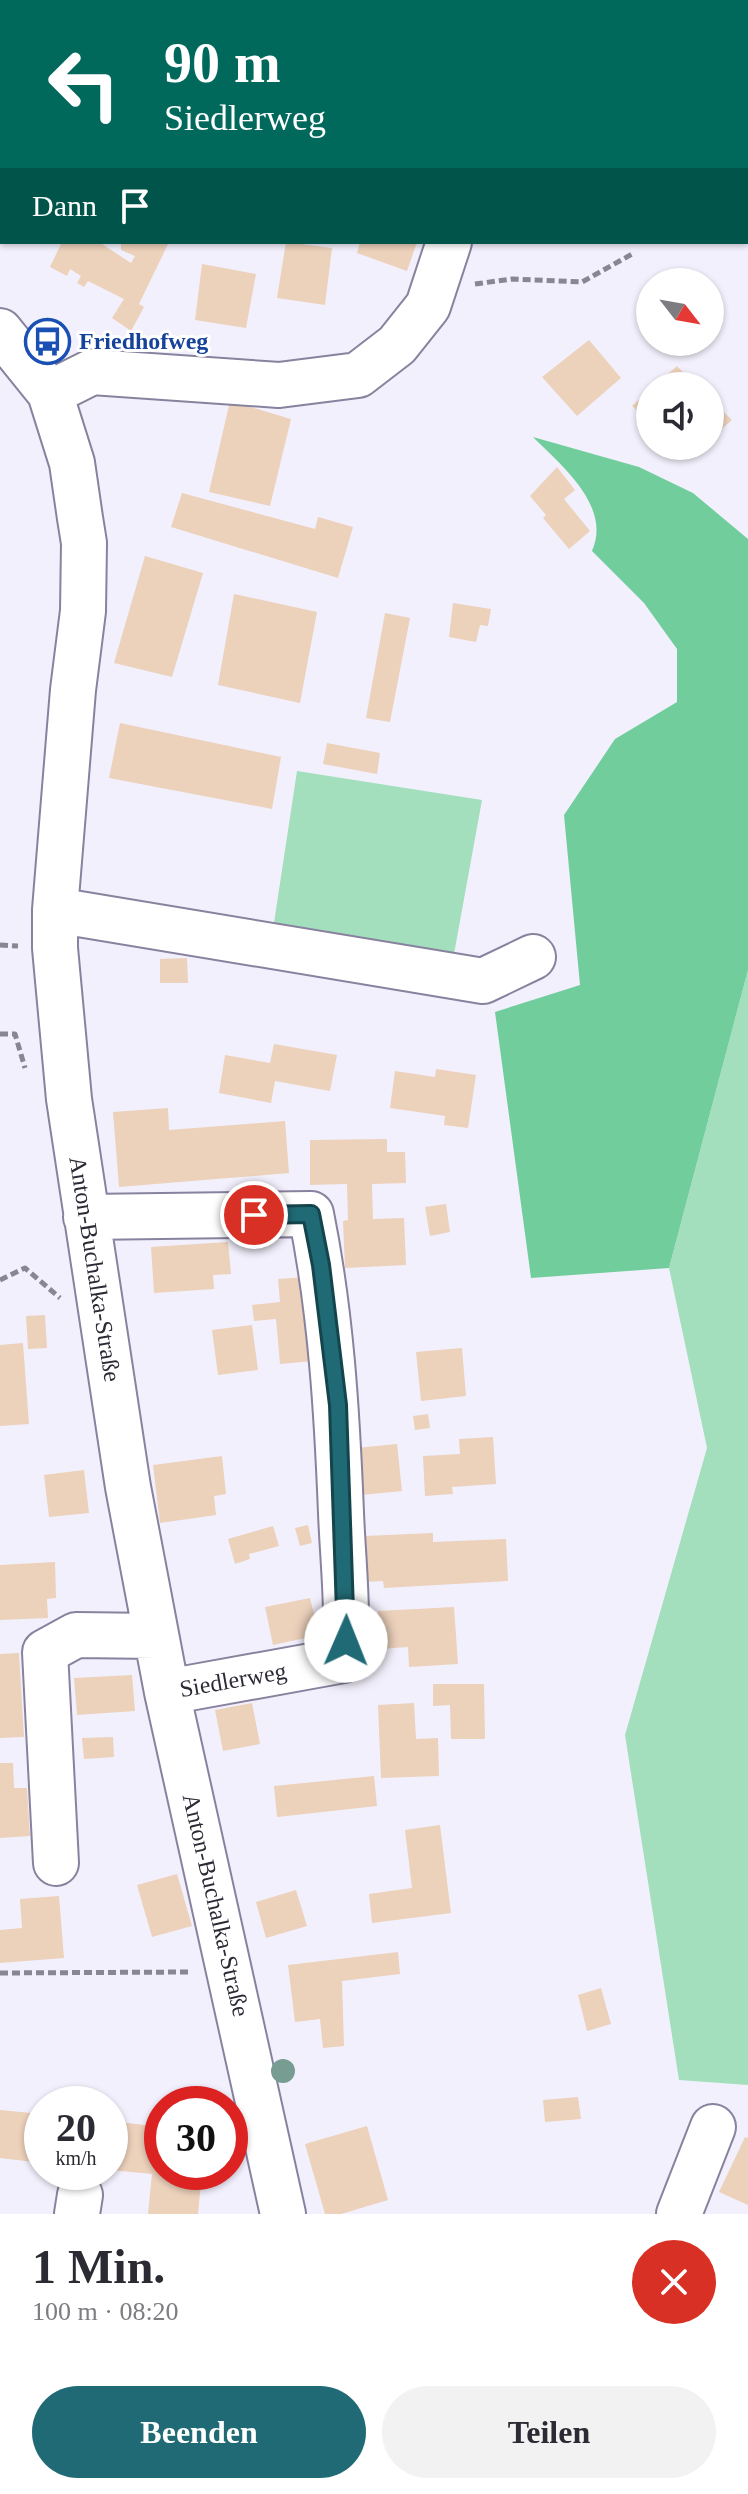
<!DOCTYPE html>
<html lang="de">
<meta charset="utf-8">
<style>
:root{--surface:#fff;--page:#f2f2f3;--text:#2b2b33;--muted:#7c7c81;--accent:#206a75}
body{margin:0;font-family:"Times New Roman",serif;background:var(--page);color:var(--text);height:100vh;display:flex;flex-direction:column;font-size:30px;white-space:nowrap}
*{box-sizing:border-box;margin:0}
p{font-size:26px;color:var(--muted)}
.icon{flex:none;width:44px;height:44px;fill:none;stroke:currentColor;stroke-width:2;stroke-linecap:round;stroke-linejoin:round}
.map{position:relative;height:2214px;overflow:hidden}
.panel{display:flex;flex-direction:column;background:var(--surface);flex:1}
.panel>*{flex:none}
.banner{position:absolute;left:0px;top:0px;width:748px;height:244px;box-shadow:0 2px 6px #0004;background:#00695c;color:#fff;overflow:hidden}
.needle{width:52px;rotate:121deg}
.controls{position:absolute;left:636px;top:268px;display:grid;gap:16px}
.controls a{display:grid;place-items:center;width:88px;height:88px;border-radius:50%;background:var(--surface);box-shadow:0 2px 6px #0004;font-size:40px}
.speed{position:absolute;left:24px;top:2086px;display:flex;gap:16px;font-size:40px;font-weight:700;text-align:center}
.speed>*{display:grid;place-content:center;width:104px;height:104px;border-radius:50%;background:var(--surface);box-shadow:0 2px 6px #0004;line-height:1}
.speed small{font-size:20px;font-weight:400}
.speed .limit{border:12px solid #d22;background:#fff;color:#111}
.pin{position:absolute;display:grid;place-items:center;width:68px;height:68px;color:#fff;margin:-34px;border:4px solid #fff;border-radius:50%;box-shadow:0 2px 8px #0007}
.me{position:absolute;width:88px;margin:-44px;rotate:1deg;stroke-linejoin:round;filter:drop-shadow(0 0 6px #0008)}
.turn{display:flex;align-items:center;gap:28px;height:168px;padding:0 32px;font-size:36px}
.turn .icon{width:104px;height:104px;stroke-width:2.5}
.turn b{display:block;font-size:56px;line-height:68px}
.then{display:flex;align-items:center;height:76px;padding:0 32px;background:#0003;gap:16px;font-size:30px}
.round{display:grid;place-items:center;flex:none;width:84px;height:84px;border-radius:42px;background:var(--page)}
.headline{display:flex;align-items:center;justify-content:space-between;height:136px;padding:0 32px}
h1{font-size:48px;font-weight:600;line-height:60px}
.button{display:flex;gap:16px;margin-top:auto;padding:16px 32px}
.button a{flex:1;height:92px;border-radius:48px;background:var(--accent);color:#fff;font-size:32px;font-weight:600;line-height:92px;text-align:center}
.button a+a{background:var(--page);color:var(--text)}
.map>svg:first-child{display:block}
.green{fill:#a3dfbd}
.forest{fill:#72cd9d}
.building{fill:#ecd1bb}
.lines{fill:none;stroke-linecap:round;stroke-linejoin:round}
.minor-casing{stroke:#88829e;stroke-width:48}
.path{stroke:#888692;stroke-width:5;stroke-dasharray:8 4;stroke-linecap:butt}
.minor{stroke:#fff;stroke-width:44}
.tree{fill:#779c91}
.route-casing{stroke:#15454c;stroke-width:20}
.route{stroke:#206a75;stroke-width:14}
.labels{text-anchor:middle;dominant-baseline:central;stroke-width:6;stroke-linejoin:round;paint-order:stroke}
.transit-label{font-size:24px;font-weight:bold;fill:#164399;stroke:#fff;text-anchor:start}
.street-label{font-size:24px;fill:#2c2a35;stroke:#fff}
</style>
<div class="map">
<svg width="748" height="2214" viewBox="0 0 748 2214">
<rect width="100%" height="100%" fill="#f3f0fd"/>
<path class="green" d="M297 771 482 800 452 965 272 936Z
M748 970V2085L679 2080 625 1735 707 1448 669 1268Z"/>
<path class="forest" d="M533 437 639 467 693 493 748 539V970L669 1268 531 1278 495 1012 580 985 564 815 615 739 677 702V649L644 603 592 551C612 506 561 465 533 437Z"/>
<path class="building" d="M62 242H99L131 263 135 256 121 250V242H169L139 304 144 307 131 331 112 318 124 299 88 281 84 287 77 283 81 276 70 269 67 276 50 267Z
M286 242 332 248 325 305 277 298Z
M360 242H417L407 271 357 253Z
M202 264 256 274 246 328 195 320Z
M589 340 621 378 577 416 542 377Z
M677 366 697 386H654Z
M650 390V423L632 406Z
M710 399 732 420 710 439Z
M230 401 291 419 270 506 209 492Z
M674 446H701L687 458Z
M557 467 575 490 564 499 590 531 569 549 543 518 546 515 530 496Z
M182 493 315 529 318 517 353 527 338 578 171 527Z
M145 556 203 573 172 677 114 663Z
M234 594 317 612 300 703 218 685Z
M453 603 491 609 488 626 480 625 476 642 449 637Z
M385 613 410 618 390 722 366 718Z
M120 723 281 757 272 809 109 778Z
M327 743 380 753 377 774 323 764Z
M187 958 188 983H160V959Z
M274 1044 337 1055 330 1091 275 1081 271 1103 219 1093 225 1055 270 1063Z
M436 1069 476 1075 468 1128 444 1125 445 1116 390 1108 395 1071 435 1077Z
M168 1108 169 1130 285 1121 289 1173 119 1187 113 1112Z
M387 1139V1152H405L406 1183 372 1184 373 1219 404 1218 406 1265 345 1268 343 1221 348 1220 347 1184 310 1185V1140Z
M446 1204 450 1232 430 1236 425 1207Z
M228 1242 231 1274 213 1275 214 1289 154 1293 151 1247Z
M306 1277 314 1361 280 1364 276 1319 254 1321 252 1305 280 1302 278 1279Z
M45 1315 47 1348 28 1349 26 1316Z
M252 1325 258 1370 218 1375 212 1330Z
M23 1343 29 1424 0 1426V1345Z
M462 1348 466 1396 421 1401 416 1352Z
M428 1414 430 1428 415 1430 413 1416Z
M493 1437 496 1484 452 1487 453 1494 425 1496 423 1456 460 1454 459 1439Z
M397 1444 402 1491 361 1495 356 1448Z
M222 1456 226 1494 214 1496 216 1515 160 1523 153 1465Z
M84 1470 89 1513 49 1517 44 1475Z
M308 1525 312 1543 300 1546 295 1528Z
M273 1526 279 1546 249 1554 250 1559 235 1564 228 1539Z
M433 1533V1542L506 1539 508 1581 384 1588 383 1581 366 1582 364 1536Z
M55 1562 56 1598 47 1599 48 1618 0 1620V1565Z
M310 1598 319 1635 273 1645 265 1607Z
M454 1607 458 1664 409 1667 408 1647 380 1649 378 1611Z
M19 1653 24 1737 0 1738V1654Z
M132 1675 135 1711 77 1715 74 1678Z
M433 1684H484L485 1739H451L450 1705 433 1706Z
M252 1703 260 1744 223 1751 215 1710Z
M414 1703 416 1739 438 1738 439 1776 381 1778 378 1705Z
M113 1737 114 1757 84 1759 82 1738Z
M0 1763H13L14 1788H27L30 1836 0 1838Z
M374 1776 377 1806 277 1817 274 1786Z
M440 1825 451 1913 372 1923 369 1894 412 1888 405 1830Z
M177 1874 192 1926 152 1937 137 1885Z
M296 1890 307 1926 266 1938 256 1902Z
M59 1896 64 1958 0 1963V1930L22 1928 20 1899Z
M398 1952 400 1974 342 1981 344 2046 323 2048 320 2019 295 2022 288 1965Z
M601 1988 611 2024 587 2031 578 1995Z
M578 2097 581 2119 545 2122 543 2100Z
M0 2110 42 2114V2163L0 2158Z
M110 2121 162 2127V2172H202L198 2214H148L152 2174 110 2170Z
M367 2126 388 2200 341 2214H325L305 2144Z
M745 2137 748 2138V2205L719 2192Z"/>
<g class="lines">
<defs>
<path id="minor" d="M624 2 628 0
M0 331 50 393 72 463 80 518 84 543 83 611 73 690 55 910V948L69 1099 128 1487 167 1692 283 2214
M50 393 92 372 279 385 358 375 397 345 428 306 449 242
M55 910 483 981 533 957
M86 1217 311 1214C331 1313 337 1412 341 1513 343 1563 349 1611 344 1660L167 1692
M56 1863 45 1652 76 1635 156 1636
M77 2214 80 2195
M679 2214 713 2127"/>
</defs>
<use href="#minor" class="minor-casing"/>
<path class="path" d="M431 0 432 2
M475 284 512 279 582 282 634 253
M0 945 18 946
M0 1034H15L25 1068
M0 1280 25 1268 60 1298
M0 1973 191 1972"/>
<use href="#minor" class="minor"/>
</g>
<circle class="tree" cx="283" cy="2071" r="12"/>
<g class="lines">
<defs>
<path id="route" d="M254 1215 311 1214 321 1265 338 1405 346 1641"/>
</defs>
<use href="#route" class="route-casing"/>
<use href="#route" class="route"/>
</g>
<defs>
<symbol id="bus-ring" viewBox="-11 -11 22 22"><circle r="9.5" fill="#fff" stroke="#1a4fb4" stroke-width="1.5"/><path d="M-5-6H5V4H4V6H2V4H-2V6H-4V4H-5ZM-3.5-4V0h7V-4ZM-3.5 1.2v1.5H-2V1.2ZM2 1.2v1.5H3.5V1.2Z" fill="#1a4fb4"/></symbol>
</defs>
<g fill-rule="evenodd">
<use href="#bus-ring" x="22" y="316" width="51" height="51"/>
</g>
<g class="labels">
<g class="transit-label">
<text x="79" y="341">Friedhofweg</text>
</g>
<g class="street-label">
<text transform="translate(95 1269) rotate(81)">Anton-Buchalka-Straße</text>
<text transform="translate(233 1680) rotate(-10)">Siedlerweg</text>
<text transform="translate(216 1905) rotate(77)">Anton-Buchalka-Straße</text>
</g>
</g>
</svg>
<div class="controls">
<a><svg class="needle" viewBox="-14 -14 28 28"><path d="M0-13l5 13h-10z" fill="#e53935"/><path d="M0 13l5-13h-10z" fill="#7c7c81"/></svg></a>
<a><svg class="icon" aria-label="sound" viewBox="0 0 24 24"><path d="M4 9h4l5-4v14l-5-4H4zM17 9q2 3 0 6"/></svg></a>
</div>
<div class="speed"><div>20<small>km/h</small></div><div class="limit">30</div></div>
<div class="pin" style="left:254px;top:1215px;background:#d93025"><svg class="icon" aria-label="arrive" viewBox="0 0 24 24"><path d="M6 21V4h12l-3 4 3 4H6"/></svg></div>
<svg class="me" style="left:346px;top:1641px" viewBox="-20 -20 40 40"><circle r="19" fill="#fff"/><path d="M0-13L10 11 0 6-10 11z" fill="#206a75"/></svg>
<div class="banner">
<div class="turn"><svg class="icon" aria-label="left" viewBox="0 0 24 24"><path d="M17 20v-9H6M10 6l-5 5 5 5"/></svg><div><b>90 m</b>Siedlerweg</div></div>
<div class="then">Dann<svg class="icon" aria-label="arrive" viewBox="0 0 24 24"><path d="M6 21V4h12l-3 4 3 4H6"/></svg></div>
</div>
</div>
<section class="panel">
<div class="headline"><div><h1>1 Min.</h1><p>100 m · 08:20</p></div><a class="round" style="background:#d93025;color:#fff"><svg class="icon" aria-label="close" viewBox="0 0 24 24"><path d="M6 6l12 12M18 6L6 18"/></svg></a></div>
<div class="button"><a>Beenden</a><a>Teilen</a></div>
</section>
